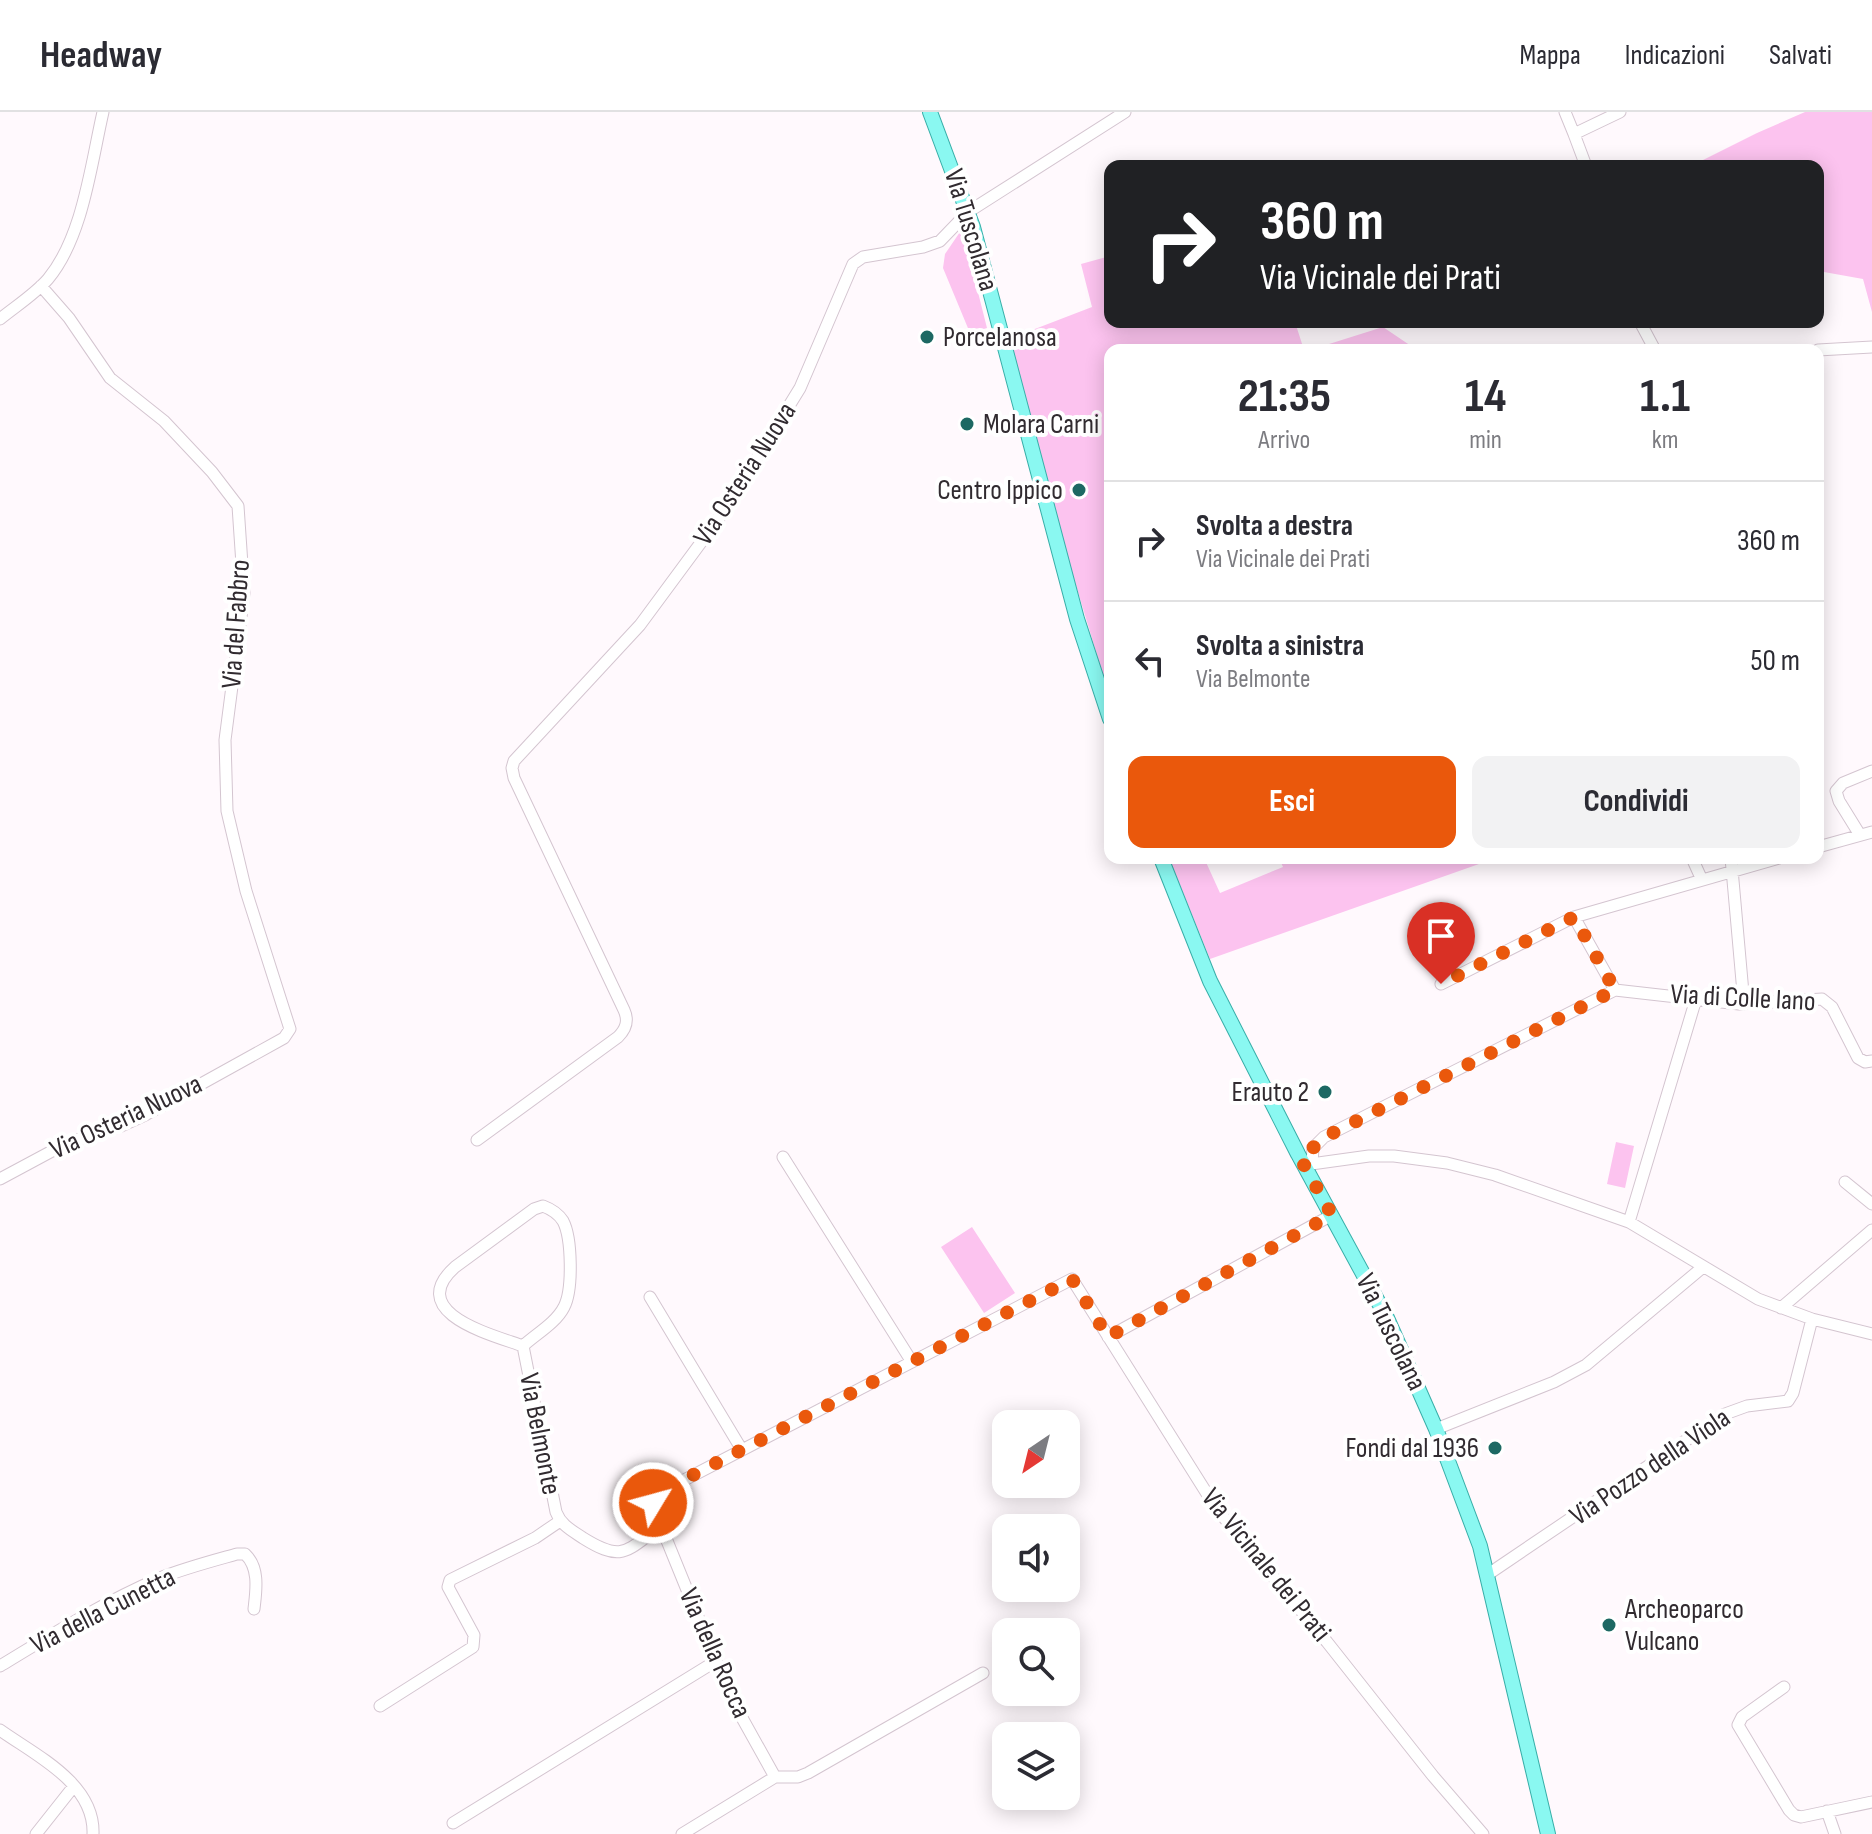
<!DOCTYPE html>
<html lang="it">
<style>
:root{--surface:#fff;--page:#f2f2f3;--text:#2b2b33;--muted:#7c7c81;--line:#e1e1e2;--accent:#ea580c}
body{margin:0;font-family:"Sofia Sans Condensed",sans-serif;background:var(--page);color:var(--text);height:100vh;display:flex;flex-direction:column;font-size:30px;white-space:nowrap}
*{box-sizing:border-box;margin:0}
p{font-size:26px;color:var(--muted)}
.icon{flex:none;width:44px;height:44px;fill:none;stroke:currentColor;stroke-width:2;stroke-linecap:round;stroke-linejoin:round}
.map{position:relative;flex:1;overflow:hidden}
.sheet{position:absolute;left:1104px;top:232px;width:720px;height:520px;display:flex;flex-direction:column;background:var(--surface);border-radius:16px;box-shadow:0 4px 20px #0003}
.sheet>*{flex:none}
.guide{position:absolute;left:1104px;top:48px;width:720px;height:168px;border-radius:16px;box-shadow:0 4px 20px #0003;background:#202124;color:#fff;overflow:hidden}
.needle{width:52px;rotate:215deg}
.fabs{position:absolute;left:992px;top:1298px;display:grid;gap:16px}
.fabs a{display:grid;place-items:center;width:88px;height:88px;border-radius:16px;background:var(--surface);box-shadow:0 4px 20px #0003;font-size:40px}
.pin{position:absolute;display:grid;place-items:center;width:68px;height:68px;color:#fff;margin:-82px -34px;border-radius:50% 50% 50% 0;rotate:-45deg;box-shadow:0 0 8px #0007}
.pin .icon{rotate:45deg}
.me{position:absolute;width:88px;margin:-44px;rotate:53deg;stroke-linejoin:round;filter:drop-shadow(0 0 6px #0008)}
.turn{display:flex;align-items:center;gap:28px;height:168px;padding:0 24px;font-size:36px}
.turn .icon{width:104px;height:104px;stroke-width:2.5}
.turn b{display:block;font-size:56px;line-height:68px}
.eta{display:flex;justify-content:space-evenly;align-items:center;height:136px;text-align:center}
.eta b{font-size:48px;font-weight:700;line-height:56px}
.action{display:flex;gap:16px;margin-top:auto;padding:16px 24px}
.action a{flex:1;height:92px;border-radius:16px;background:var(--accent);color:#fff;font-size:32px;font-weight:700;line-height:92px;text-align:center}
.action a+a{background:var(--page);color:var(--text)}
ul{padding:0;list-style:none}
li{display:flex;align-items:center;gap:24px;height:120px;padding:0 24px;border-top:2px solid var(--line)}
li div{flex:1}
li b{display:block;font-size:30px}
li em{font-style:normal}
header{display:flex;align-items:center;gap:48px;box-sizing:border-box;height:112px;padding:0 40px;background:var(--surface);border-bottom:2px solid var(--line)}
header strong{font-size:38px}
nav{display:flex;gap:44px;margin-inline-start:auto;font-size:28px}
.map>svg:first-child{display:block}
.green{fill:#fcc3ef}
.lines{fill:none;stroke-linecap:round;stroke-linejoin:round}
.minor-casing{stroke:#d4c5d0;stroke-width:13}
.major-casing{stroke:#38aea8;stroke-width:16}
.minor{stroke:#fff;stroke-width:11}
.major{stroke:#8af8f1;stroke-width:14}
.route{stroke:#ea580c;stroke-width:14;stroke-dasharray:0 25.2}
.poi-dot{fill:#1d6863;stroke:#fff;stroke-width:3}
.labels{text-anchor:middle;dominant-baseline:central;stroke-width:8;stroke-linejoin:round;paint-order:stroke}
.street-label{font-size:28px;fill:#312b30;stroke:#fff}
.poi-label{font-size:28px;fill:#312b30;stroke:#fff;text-anchor:start}
</style>
<header>
<strong>Headway</strong>
<nav><a>Mappa</a><a>Indicazioni</a><a>Salvati</a></nav>
</header>
<div class="map">
<svg width="1872" height="1722" viewBox="0 0 1872 1722">
<rect width="100%" height="100%" fill="#fff9fd"/>
<path class="green" d="M1805 0H1872V200L1863 167 1824 160 1818 142V54H1700L1699 50 1757 21Z
M962 117 987 216 970 221 943 156 945 142Z
M1110 144V210H1295L1304 238H1110V586L1068 447 1009 227 1092 195 1081 152Z
M1383 215 1417 238H1310Z
M1169 746H1208L1205 748 1220 781 1283 755 1279 746H1496L1210 847Z
M1616 1030 1634 1034 1625 1076 1607 1072Z
M972 1115 1015 1181 984 1201 941 1135Z"/>
<g class="lines">
<defs>
<path id="minor" d="M1565 0 1574 22 1620 0
M1574 22 1586 54
M0 207C16 194 35 182 48 167 83 125 91 52 103 0
M1640 210 1655 238
M1818 238 1872 235
M1860 723 1839 689 1836 679 1843 671 1872 659
M1818 735 1872 720
M1692 746 1702 768
M1731 746 1744 892
M1574 805 1615 878 1739 892 1822 887 1832 895 1858 946 1865 950 1872 949
M1441 872 1574 805 1779 746
M477 1028 618 925C626 917 629 909 624 898L514 666 512 656 514 649 640 513 725 398 800 276 853 152 863 145 923 135 940 129 968 100 1125 0
M783 1045 912 1250
M1312 1052 1313 1036 1324 1025 1615 878
M1304 1053 1369 1044H1394L1447 1051 1495 1063 1629 1110 1758 1187 1812 1207 1872 1222
M0 1067 67 1031 121 1014 145 1003 284 926 290 917 246 779 227 699 225 628 244 482 238 394 212 360 164 309 110 266 69 206 41 174
M1845 1070 1872 1092
M1629 1110 1696 887
M650 1185 742 1338
M1781 1196 1872 1118
M1108 1225 1332 1103
M523 1234C493 1223 404 1201 455 1155L534 1097 543 1094C551 1097 558 1101 563 1109 572 1126 573 1178 564 1195 556 1211 536 1222 523 1234L556 1400C561 1413 571 1418 583 1426 623 1451 626 1439 661 1414L653 1393 661 1380 1072 1167 1216 1396 1327 1530 1433 1664 1483 1722
M1436 1317 1554 1270 1586 1253 1703 1155
M661 1414 731 1586 775 1665
M1487 1463 1725 1302 1747 1294 1788 1289 1793 1281 1812 1207
M0 1554C51 1523 104 1490 160 1466 185 1456 212 1449 237 1442H245C260 1456 256 1479 254 1497
M1784 1575 1742 1605 1738 1613 1789 1698 1794 1703 1801 1705 1872 1690
M380 1594 473 1535 474 1523 448 1475 450 1468 535 1426 560 1409
M0 1618C35 1643 95 1671 93 1722
M1827 1699 1835 1722
M453 1711 716 1549
M36 1722 74 1674
M682 1722 775 1665H798L808 1661 983 1561"/>
<path id="major" d="M930 0 973 115 1077 507 1110 607
M1161 746 1210 869 1298 1042 1387 1206 1436 1317 1480 1434 1548 1722"/>
</defs>
<use href="#minor" class="minor-casing"/>
<use href="#major" class="major-casing"/>
<use href="#minor" class="minor"/>
<use href="#major" class="major"/>
</g>
<g class="lines">
<path class="route" d="M653 1391 664 1378 1072 1167 1108 1225 1332 1103 1304 1053 1312 1052 1313 1036 1321 1027 1615 878 1574 805 1441 872"/>
</g>
<g class="poi-dot">
<circle cx="927" cy="225" r="8"/>
<circle cx="967" cy="312" r="8"/>
<circle cx="1079" cy="378" r="8"/>
<circle cx="1325" cy="980" r="8"/>
<circle cx="1495" cy="1336" r="8"/>
<circle cx="1609" cy="1513" r="8"/>
</g>
<g class="labels">
<g class="street-label">
<text transform="translate(971 118) rotate(73)">Via Tuscolana</text>
<text transform="translate(745 362) rotate(-57)">Via Osteria Nuova</text>
<text transform="translate(236 512) rotate(-86)">Via del Fabbro</text>
<text transform="translate(1743 886) rotate(3)">Via di Colle Iano</text>
<text transform="translate(126 1005) rotate(-25)">Via Osteria Nuova</text>
<text transform="translate(1391 1220) rotate(64)">Via Tuscolana</text>
<text transform="translate(540 1322) rotate(79)">Via Belmonte</text>
<text transform="translate(1650 1355) rotate(-34)">Via Pozzo della Viola</text>
<text transform="translate(1266 1453) rotate(51)">Via Vicinale dei Prati</text>
<text transform="translate(103 1499) rotate(-27)">Via della Cunetta</text>
<text transform="translate(715 1541) rotate(66)">Via della Rocca</text>
</g>
<g class="poi-label">
<text x="943" y="225">Porcelanosa</text>
<text x="983" y="312">Molara Carni</text>
<text x="1063" y="378" text-anchor="end">Centro Ippico</text>
<text x="1309" y="980" text-anchor="end">Erauto 2</text>
<text x="1479" y="1336" text-anchor="end">Fondi dal 1936</text>
<text x="1625" y="1497">Archeoparco<tspan x="1625" dy="32">Vulcano</tspan></text>
</g>
</g>
</svg>
<div class="fabs">
<a><svg class="needle" viewBox="-14 -14 28 28"><path d="M0-13l5 13h-10z" fill="#e53935"/><path d="M0 13l5-13h-10z" fill="#7c7c81"/></svg></a>
<a><svg class="icon" aria-label="sound" viewBox="0 0 24 24"><path d="M4 9h4l5-4v14l-5-4H4zM17 9q2 3 0 6"/></svg></a>
<a><svg class="icon" aria-label="search" viewBox="0 0 24 24"><circle cx="10" cy="10" r="6"/><path d="M15 15l6 6"/></svg></a>
<a><svg class="icon" aria-label="layers" viewBox="0 0 24 24"><path d="M12 4l9 5-9 5-9-5zM3 14l9 5 9-5"/></svg></a>
</div>
<div class="pin" style="left:1441px;top:872px;background:#d93025"><svg class="icon" aria-label="arrive" viewBox="0 0 24 24"><path d="M6 21V4h12l-3 4 3 4H6"/></svg></div>
<svg class="me" style="left:653px;top:1391px" viewBox="-20 -20 40 40"><circle r="17" fill="#ea580c" stroke="#fff" stroke-width="3"/><path d="M0-11L8 9 0 5-8 9z" fill="#fff"/></svg>
<div class="guide">
<div class="turn"><svg class="icon" aria-label="right" viewBox="0 0 24 24"><path d="M7 20v-9h11M14 6l5 5-5 5"/></svg><div><b>360 m</b>Via Vicinale dei Prati</div></div>
</div>
<section class="sheet">
<div class="eta">
<div><b>21:35</b><p>Arrivo</p></div>
<div><b>14</b><p>min</p></div>
<div><b>1.1</b><p>km</p></div>
</div>
<ul>
<li><svg class="icon" aria-label="right" viewBox="0 0 24 24"><path d="M7 20v-9h11M14 6l5 5-5 5"/></svg><div><b>Svolta a destra</b><p>Via Vicinale dei Prati</p></div><em>360 m</em></li>
<li><svg class="icon" aria-label="left" viewBox="0 0 24 24"><path d="M17 20v-9H6M10 6l-5 5 5 5"/></svg><div><b>Svolta a sinistra</b><p>Via Belmonte</p></div><em>50 m</em></li>
</ul>
<div class="action"><a>Esci</a><a>Condividi</a></div>
</section>
</div>
